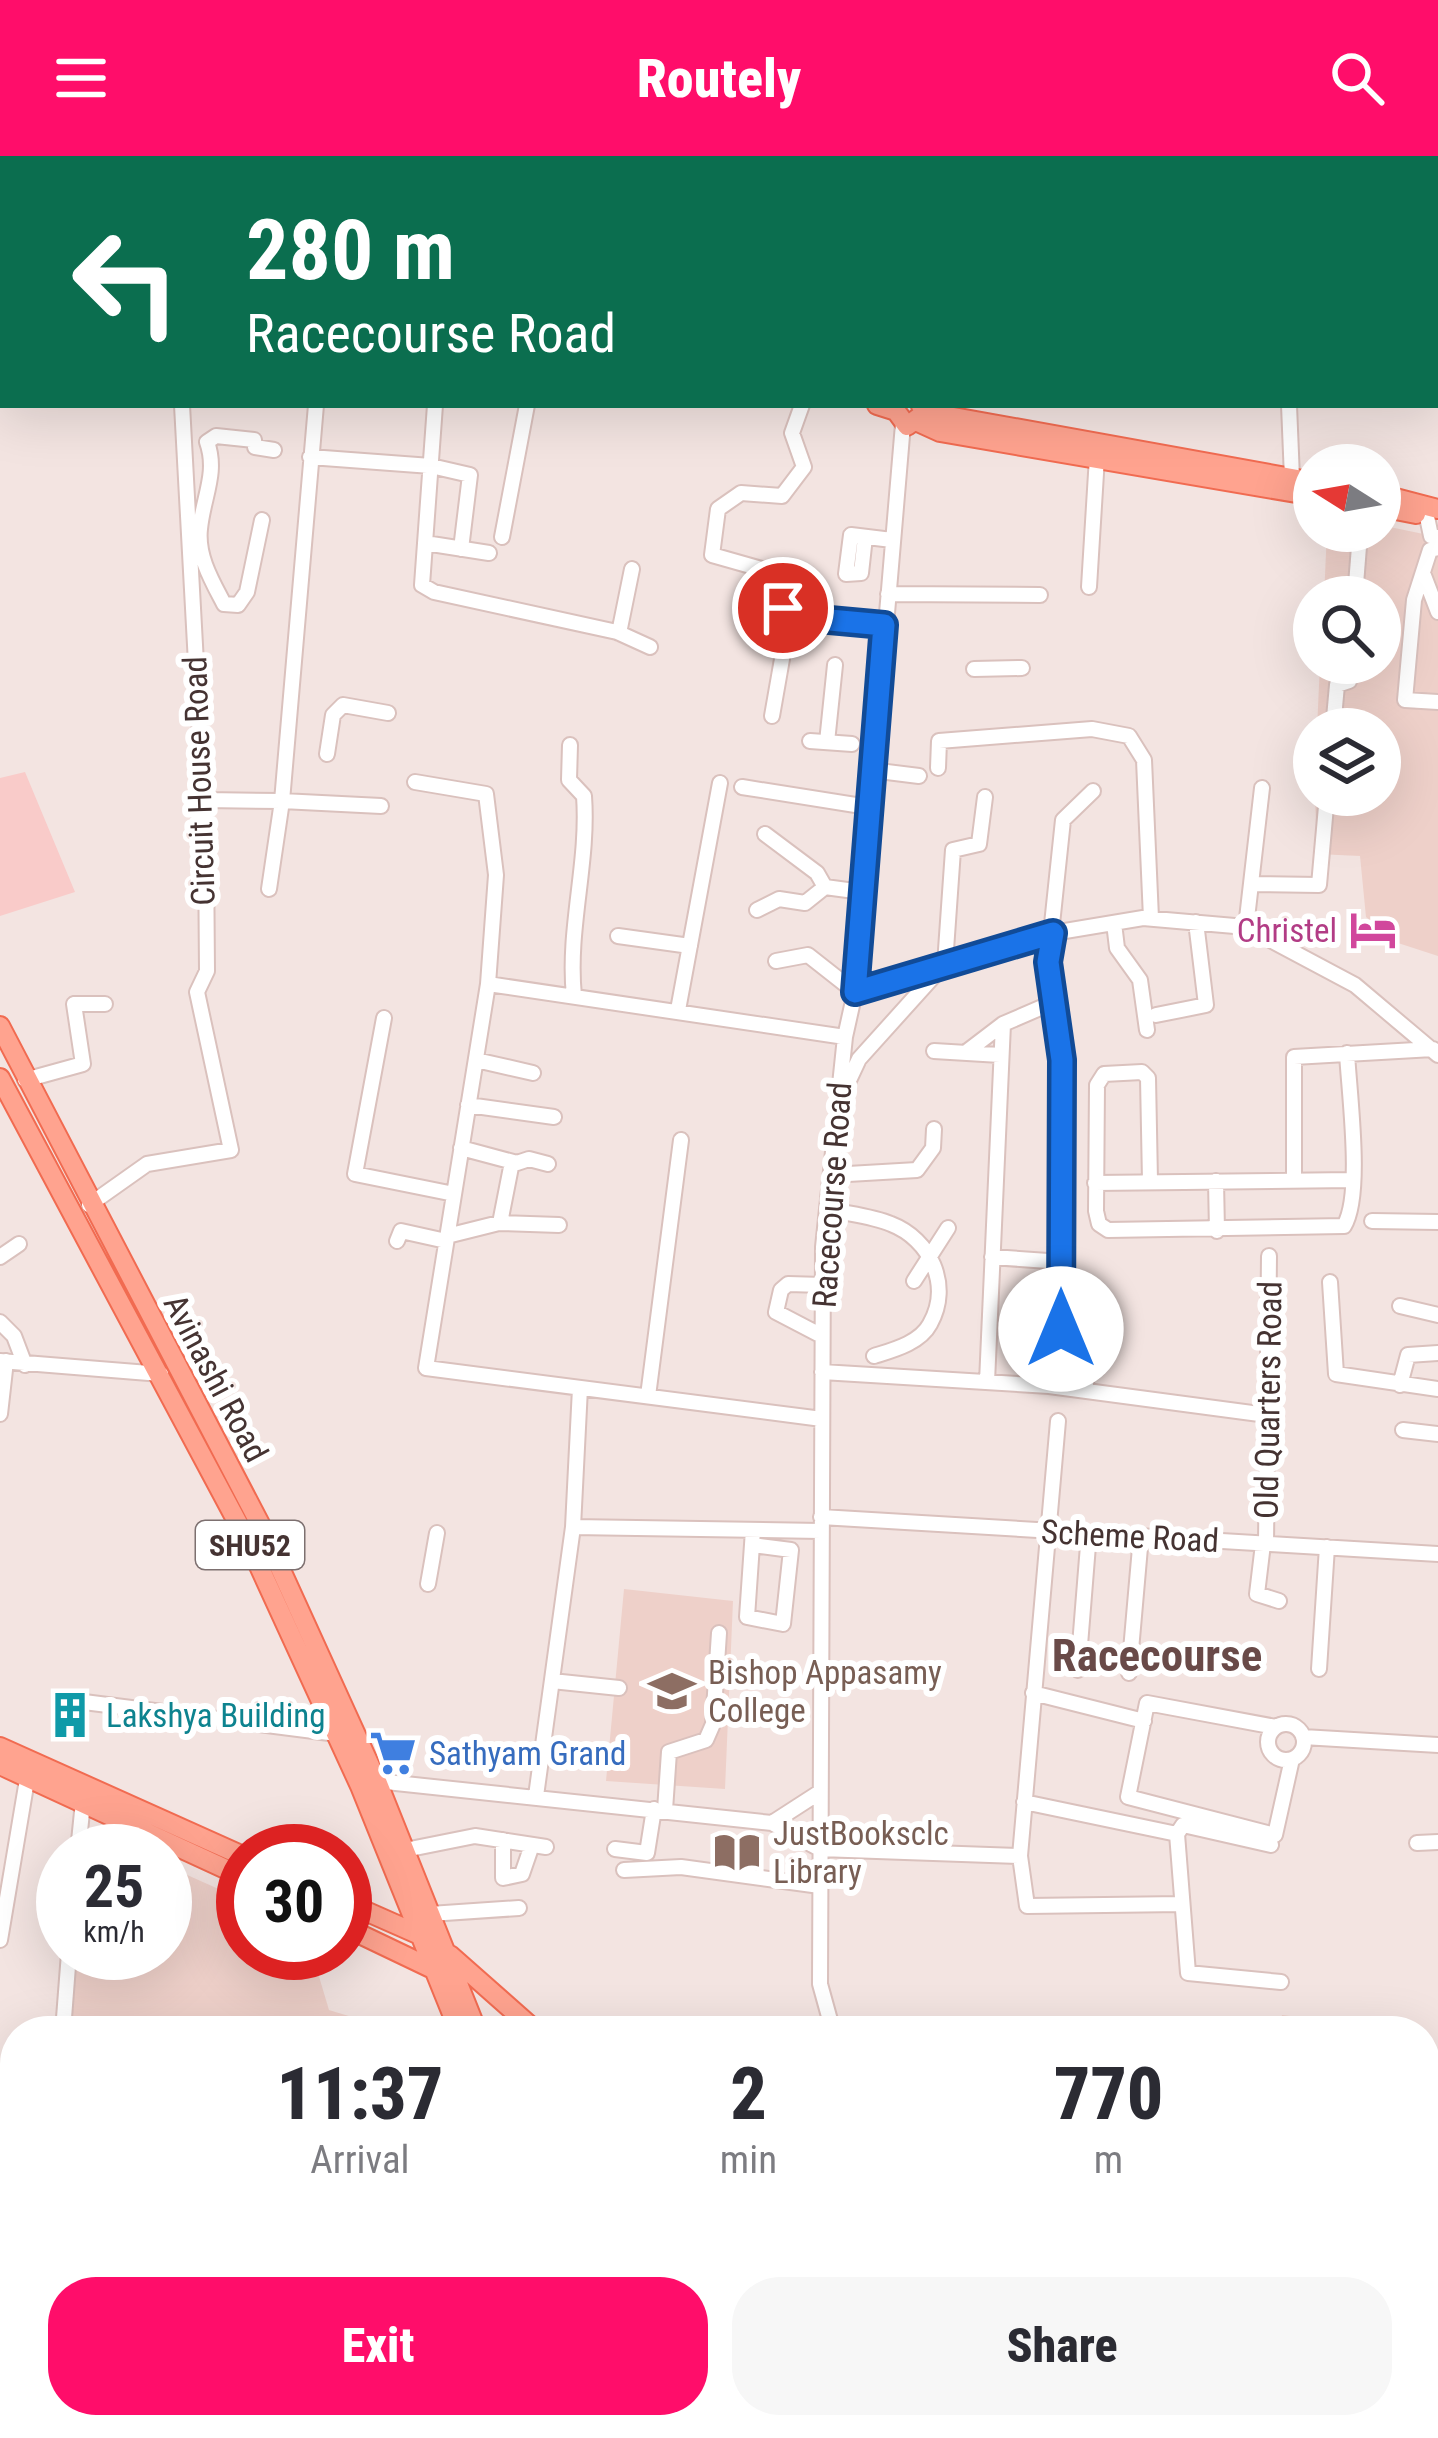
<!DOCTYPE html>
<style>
:root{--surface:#fff;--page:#f7f7f7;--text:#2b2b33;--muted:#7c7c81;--accent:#ff0d6a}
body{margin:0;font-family:"Roboto Condensed",sans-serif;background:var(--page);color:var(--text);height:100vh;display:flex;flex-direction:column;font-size:45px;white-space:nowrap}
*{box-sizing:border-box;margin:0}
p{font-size:39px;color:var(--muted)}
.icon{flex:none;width:66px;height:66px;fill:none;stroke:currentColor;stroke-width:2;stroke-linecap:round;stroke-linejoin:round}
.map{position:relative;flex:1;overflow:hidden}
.side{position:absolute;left:0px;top:1860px;width:1440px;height:423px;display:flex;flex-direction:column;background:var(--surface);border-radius:48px 48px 0 0;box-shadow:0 12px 48px #0002}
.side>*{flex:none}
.top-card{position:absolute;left:0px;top:0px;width:1440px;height:252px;box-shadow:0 12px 48px #0002;background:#0b6e4f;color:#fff;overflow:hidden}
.needle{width:78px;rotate:281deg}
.buttons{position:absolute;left:1293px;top:288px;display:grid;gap:24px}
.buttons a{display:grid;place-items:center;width:108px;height:108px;border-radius:50%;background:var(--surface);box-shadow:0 12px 48px #0002;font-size:60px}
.speed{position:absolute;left:36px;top:1668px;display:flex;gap:24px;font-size:60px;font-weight:700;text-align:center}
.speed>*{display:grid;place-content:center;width:156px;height:156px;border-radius:50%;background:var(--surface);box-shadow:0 12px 48px #0002;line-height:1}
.speed small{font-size:30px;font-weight:400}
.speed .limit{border:18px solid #d22;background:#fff;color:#111}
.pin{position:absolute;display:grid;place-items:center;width:102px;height:102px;color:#fff;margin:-51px;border:6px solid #fff;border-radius:50%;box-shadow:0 3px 12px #0007}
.me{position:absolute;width:132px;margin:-66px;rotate:0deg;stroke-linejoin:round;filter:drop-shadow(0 0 9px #0008)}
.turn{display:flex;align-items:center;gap:42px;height:252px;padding:0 48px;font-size:54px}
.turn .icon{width:156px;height:156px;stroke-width:2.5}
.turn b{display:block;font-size:84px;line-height:102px}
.eta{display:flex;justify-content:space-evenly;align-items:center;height:204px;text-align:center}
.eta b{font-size:72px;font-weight:800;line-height:84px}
.cta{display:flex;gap:24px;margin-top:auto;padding:24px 48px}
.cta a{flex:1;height:138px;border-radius:48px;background:var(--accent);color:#fff;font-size:48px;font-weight:800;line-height:138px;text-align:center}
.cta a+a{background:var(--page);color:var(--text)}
header{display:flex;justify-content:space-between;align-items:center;height:156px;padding:0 48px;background:var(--accent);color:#fff;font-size:54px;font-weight:800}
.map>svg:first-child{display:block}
.commercial{fill:#f9cbc9}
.education{fill:#eed0c9}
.green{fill:url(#green-dots)}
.forest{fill:url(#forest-crowns)}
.pitch{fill:#ede7a5}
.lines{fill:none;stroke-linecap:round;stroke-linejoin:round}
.minor-casing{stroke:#dac1bd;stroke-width:18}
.major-casing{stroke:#f16b51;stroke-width:22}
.minor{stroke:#fff;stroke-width:14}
.major{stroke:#ffa38f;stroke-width:18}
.route-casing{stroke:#114b97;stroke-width:30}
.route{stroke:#1a73e8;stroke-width:21}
.labels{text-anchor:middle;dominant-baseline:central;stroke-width:12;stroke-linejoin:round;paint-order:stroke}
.shield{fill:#fff;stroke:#7d7070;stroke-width:3}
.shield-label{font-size:30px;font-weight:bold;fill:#453332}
.street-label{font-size:33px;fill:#453332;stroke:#fff}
.hotel-label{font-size:33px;fill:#b23c85;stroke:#fff;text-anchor:end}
.education-label{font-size:33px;fill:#785e54;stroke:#fff;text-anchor:start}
.culture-label{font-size:33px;fill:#0d838f;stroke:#fff;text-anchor:start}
.shop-label{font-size:33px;fill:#366cbe;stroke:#fff;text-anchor:start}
.district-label{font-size:45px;font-weight:bold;fill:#694a48;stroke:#fff}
</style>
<header><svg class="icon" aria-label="menu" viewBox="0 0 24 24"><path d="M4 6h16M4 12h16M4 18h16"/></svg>Routely<svg class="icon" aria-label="search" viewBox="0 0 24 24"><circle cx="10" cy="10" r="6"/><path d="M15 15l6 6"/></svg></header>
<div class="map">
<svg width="1438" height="2282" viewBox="0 0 1438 2282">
<defs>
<pattern id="green-dots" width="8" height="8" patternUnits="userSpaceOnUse" patternTransform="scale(3)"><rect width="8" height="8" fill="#ede7a5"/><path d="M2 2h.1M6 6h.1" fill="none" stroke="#cdc78e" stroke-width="1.8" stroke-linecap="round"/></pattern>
<pattern id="forest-crowns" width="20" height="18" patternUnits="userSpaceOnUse" patternTransform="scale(3)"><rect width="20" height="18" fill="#ede7a5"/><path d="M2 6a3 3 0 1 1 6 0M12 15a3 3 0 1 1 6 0" fill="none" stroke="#cdc78e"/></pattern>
</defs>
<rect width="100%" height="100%" fill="#f3e4e1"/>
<path class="commercial" d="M25 616 75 736 0 760V622Z"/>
<path class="education" d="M1380 369 1438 381V800L1398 787 1366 761 1360 700 1317 698 1315 639H1380V573H1317L1320 507H1380V441H1324L1327 375H1380Z
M624 1433 733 1445 725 1633 606 1625Z
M165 1709 243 1744V1797H312L329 1854 398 1875H70L76 1797H165Z
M1282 1859 1410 1875H1280Z
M1425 2114 1438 2115V2282H1291V2268H1425Z"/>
<path class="green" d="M15 2215V2268H204L201 2282H0V2216Z
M273 2268H583L587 2282H270Z"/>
<path class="forest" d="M1429 1908 1438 1909V1955L1425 1973Z"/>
<path class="pitch" d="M1425 2178 1438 2179V2282H1397L1401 2268H1425Z"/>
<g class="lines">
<defs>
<path id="minor" d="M240 0 245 3
M590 0H594
M733 0 734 3
M1273 0V3
M1425 0V3
M89 3 90 0
M366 3 367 0
M533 3V0
M675 3 695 0
M873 3V0
M923 3V0
M1095 3V0
M1134 3V0
M1437 64 1438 68
M1437 84H1438
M1437 124H1438
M1437 236 1438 240
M316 249 282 645 381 650
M435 249 422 429 434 436 617 476 650 491
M1289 249 1292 322
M310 301 431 310 470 319 461 393
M1427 361 1431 380 1438 381
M262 364 247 436 238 449 224 448C212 425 197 400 200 373 203 341 218 317 207 286L216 280 254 284 255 291 274 294
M502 381 527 249
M865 381 861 417 846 418 851 379 892 384
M425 387 489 397
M1438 392 1430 394 1414 444 1405 544 1438 546
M1423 417 1438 456
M1089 431 1097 301
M888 438 1040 439
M1355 441 1360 378
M772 444 765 414 712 399 718 353 741 337 782 340 804 311 792 277 802 249
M786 460 772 444 763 467 776 474 786 460 884 469
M619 477 632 413
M974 513 1022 512
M772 560 782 503
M1333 573 1337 529 1349 525 1350 507
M810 585 852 588
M827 586 835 509
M570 589 569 624 584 640C589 707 567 773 574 840
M327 598 333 559 343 549 388 557
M938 612 939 585 1092 573 1129 580 1144 604 1151 762
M871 614 919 620
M415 626 486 638 496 719 488 828 426 1212 822 1263
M742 631 868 651
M205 644 282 645 269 733
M1251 728 1319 729 1327 639
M825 731 862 736
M757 754 779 743 805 747 825 731 817 717 765 678
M1114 767 1117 792 1140 824 1147 874
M1246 771 1262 632
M618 780 690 790
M776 805 808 799 855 836
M945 808 953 694 979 688 985 641
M488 828 845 881
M855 836 1041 779 1143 762 1246 771 1355 829 1438 899
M678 854 720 627
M1156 859 1206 849 1196 766
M384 862 355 1018 454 1038
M934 895 1000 899
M965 897 1003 868 1054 846
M476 904 533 917
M25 924 83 908 74 848H105
M844 935 859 903 941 812
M468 949 554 961
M461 992 517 1007 529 1003 548 1008
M831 1019 917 1014 933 992 934 973
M1294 1024V901L1433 893
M1150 1025 1148 922 1142 916 1104 918 1097 929 1096 1055 1099 1068 1108 1074 1344 1070C1363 1039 1349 937 1347 897
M1216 1025 1217 1075
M1095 1027 1352 1024
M89 1049 147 1008 231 994 197 836 207 815 206 692 182 249
M827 1053C848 1058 872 1060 891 1068 930 1083 952 1129 930 1168 920 1187 893 1194 874 1200
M1372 1065 1438 1066
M500 1067 512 1006
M447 1080 499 1067 559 1069
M397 1085 401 1075 446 1085
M0 1101 19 1088
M992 1101 1062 1106
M914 1125 948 1072
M1330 1126 1336 1218 1438 1233
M1400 1150 1438 1159
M0 1166 14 1180 25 1209
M822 1180 776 1156 781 1134 788 1128 823 1129
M0 1205 161 1218
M822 1216 1049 1230 1267 1259
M987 1226 1003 868
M1400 1229 1408 1199 1438 1197
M1085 1235 1092 1179 1061 1173 1060 1168 1062 904 1048 806 1063 664 1093 635
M648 1240 681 984
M0 1258 6 1205
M1403 1274 1438 1278
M821 1361 1438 1398
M573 1371 821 1375
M1263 1388 1257 1438 1279 1445
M1266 1388 1269 1100
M752 1389 791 1394 783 1468 747 1461 753 1374
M428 1428 437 1377
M1319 1513 1327 1391
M1078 1514 1089 1377
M1129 1517 1141 1380
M552 1525 619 1532
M1033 1537 1144 1565
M84 1546 337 1578
M1268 1586a18 18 0 1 1 36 0a18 18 0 1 1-36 0Z
M1276 1571 1147 1547 1128 1641 1275 1679 1292 1603
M1303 1581 1438 1589
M377 1625 772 1667 820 1636
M536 1640 573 1371 580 1232
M1024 1646 1177 1678
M665 1654 669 1596 706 1584 713 1568 719 1477
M772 1667 820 1693 1020 1700 1058 1265
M503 1684V1722L522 1718 532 1689
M1417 1687 1438 1686
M1271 1689 1183 1669 1177 1678 1188 1817 1281 1826
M615 1693 647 1697 654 1653
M405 1694 475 1680 546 1691
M78 1695 83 1646
M1020 1700 1027 1750 1182 1748
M624 1714 681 1711 820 1730
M430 1758 519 1752
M0 1784 28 1618
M63 1875 69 1797
M833 1875 820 1828 823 1091 845 881 855 836 903 268
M0 1925 15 1929
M0 1996 15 1998
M1435 2008 1438 2035
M1425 2049 1438 2051
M1425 2104 1438 2105
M247 2282 250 2268
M986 2282 989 2268
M1029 2282 1030 2268
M1042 2282V2268
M1242 2282 1243 2268"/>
<path id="major" d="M0 169H3
M0 185 3 184
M877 249 896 255 907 270 922 259
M921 250 948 260 1314 326
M918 266 940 276 1314 340
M1380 338 1438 353
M1380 351 1416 358
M0 870 260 1368 377 1625 477 1875
M0 922 248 1386 360 1630 459 1875
M0 1591 243 1700
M0 1609 243 1721
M345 1746 422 1780
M345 1771 437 1815
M450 1799 536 1875
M0 2205 15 2202
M597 2268 601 2282
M614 2268 618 2282
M756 2268 763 2282
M773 2268 781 2282"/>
</defs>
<use href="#minor" class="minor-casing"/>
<use href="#major" class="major-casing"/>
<use href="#minor" class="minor"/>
<use href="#major" class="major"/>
</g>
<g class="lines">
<defs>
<path id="route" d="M783 452 786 460 884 469 855 836 1053 777 1048 806 1062 904 1061 1173"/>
</defs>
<use href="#route" class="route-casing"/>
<use href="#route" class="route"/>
</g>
<defs>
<symbol id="hotel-bare" viewBox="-9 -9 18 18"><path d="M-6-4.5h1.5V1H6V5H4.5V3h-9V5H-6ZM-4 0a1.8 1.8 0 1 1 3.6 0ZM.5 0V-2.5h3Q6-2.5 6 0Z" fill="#d1479c" stroke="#fff" stroke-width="2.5" paint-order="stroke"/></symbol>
<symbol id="university-bare" viewBox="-9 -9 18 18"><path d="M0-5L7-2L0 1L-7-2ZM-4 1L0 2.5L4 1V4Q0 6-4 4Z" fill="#8d6e63" stroke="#fff" stroke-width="2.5" paint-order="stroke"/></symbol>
<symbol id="building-bare" viewBox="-9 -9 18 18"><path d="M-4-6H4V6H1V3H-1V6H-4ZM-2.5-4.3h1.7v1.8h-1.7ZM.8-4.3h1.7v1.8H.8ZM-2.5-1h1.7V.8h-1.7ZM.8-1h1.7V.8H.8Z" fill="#0f9aa8" stroke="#fff" stroke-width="2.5" paint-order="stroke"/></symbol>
<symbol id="supermarket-bare" viewBox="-9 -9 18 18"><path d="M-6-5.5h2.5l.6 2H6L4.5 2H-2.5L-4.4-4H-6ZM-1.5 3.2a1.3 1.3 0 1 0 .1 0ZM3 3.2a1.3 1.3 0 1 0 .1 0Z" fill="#3f7fe0" stroke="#fff" stroke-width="2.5" paint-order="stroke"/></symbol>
<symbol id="library-bare" viewBox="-9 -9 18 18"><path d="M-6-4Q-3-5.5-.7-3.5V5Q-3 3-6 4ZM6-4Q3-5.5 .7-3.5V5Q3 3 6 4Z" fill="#8d6e63" stroke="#fff" stroke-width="2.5" paint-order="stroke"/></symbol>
</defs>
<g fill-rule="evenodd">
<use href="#hotel-bare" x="1340" y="741" width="66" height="66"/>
<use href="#university-bare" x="639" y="1502" width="66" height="66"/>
<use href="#building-bare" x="37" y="1526" width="66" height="66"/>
<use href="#supermarket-bare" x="360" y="1564" width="66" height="66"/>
<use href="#library-bare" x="704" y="1663" width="66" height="66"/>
</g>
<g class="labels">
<rect class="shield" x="196" y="1365" width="108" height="48" rx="9"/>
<g class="shield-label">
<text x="250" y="1389">SHU52</text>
</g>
<g class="street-label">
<text transform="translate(199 625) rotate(-92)">Circuit House Road</text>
<text transform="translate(832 1039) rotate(-86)">Racecourse Road</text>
<text transform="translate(216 1222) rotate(62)">Avinashi Road</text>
<text transform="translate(1268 1244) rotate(-89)">Old Quarters Road</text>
<text transform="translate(1130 1380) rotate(3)">Scheme Road</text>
</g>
<g class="hotel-label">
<text x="1337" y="774">Christel</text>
</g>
<g class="education-label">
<text x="708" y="1516">Bishop Appasamy<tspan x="708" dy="38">College</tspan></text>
<text x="773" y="1677">JustBooksclc<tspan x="773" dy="38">Library</tspan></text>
</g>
<g class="culture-label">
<text x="106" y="1559">Lakshya Building</text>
</g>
<g class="shop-label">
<text x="429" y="1597">Sathyam Grand</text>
</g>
<g class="district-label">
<text x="1157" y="1499">Racecourse</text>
</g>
</g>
</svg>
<div class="buttons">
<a><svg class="needle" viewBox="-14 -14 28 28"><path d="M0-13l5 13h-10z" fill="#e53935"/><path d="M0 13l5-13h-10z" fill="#7c7c81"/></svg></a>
<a><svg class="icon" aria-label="search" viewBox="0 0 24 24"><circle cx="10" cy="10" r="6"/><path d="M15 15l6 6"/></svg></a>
<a><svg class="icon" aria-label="layers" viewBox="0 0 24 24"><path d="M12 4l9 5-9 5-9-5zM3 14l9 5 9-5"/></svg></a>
</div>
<div class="speed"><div>25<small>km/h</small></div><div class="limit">30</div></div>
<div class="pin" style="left:783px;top:452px;background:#d93025"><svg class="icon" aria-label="arrive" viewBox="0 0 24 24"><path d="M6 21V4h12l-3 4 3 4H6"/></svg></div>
<svg class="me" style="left:1061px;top:1173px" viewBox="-20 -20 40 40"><circle r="19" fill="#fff"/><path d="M0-13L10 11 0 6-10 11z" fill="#1a73e8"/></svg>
<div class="top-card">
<div class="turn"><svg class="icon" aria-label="left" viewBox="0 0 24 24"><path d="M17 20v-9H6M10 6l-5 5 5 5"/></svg><div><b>280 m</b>Racecourse Road</div></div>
</div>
<section class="side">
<div class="eta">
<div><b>11:37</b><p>Arrival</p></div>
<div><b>2</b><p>min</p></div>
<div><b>770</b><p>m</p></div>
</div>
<div class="cta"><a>Exit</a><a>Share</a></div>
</section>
</div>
